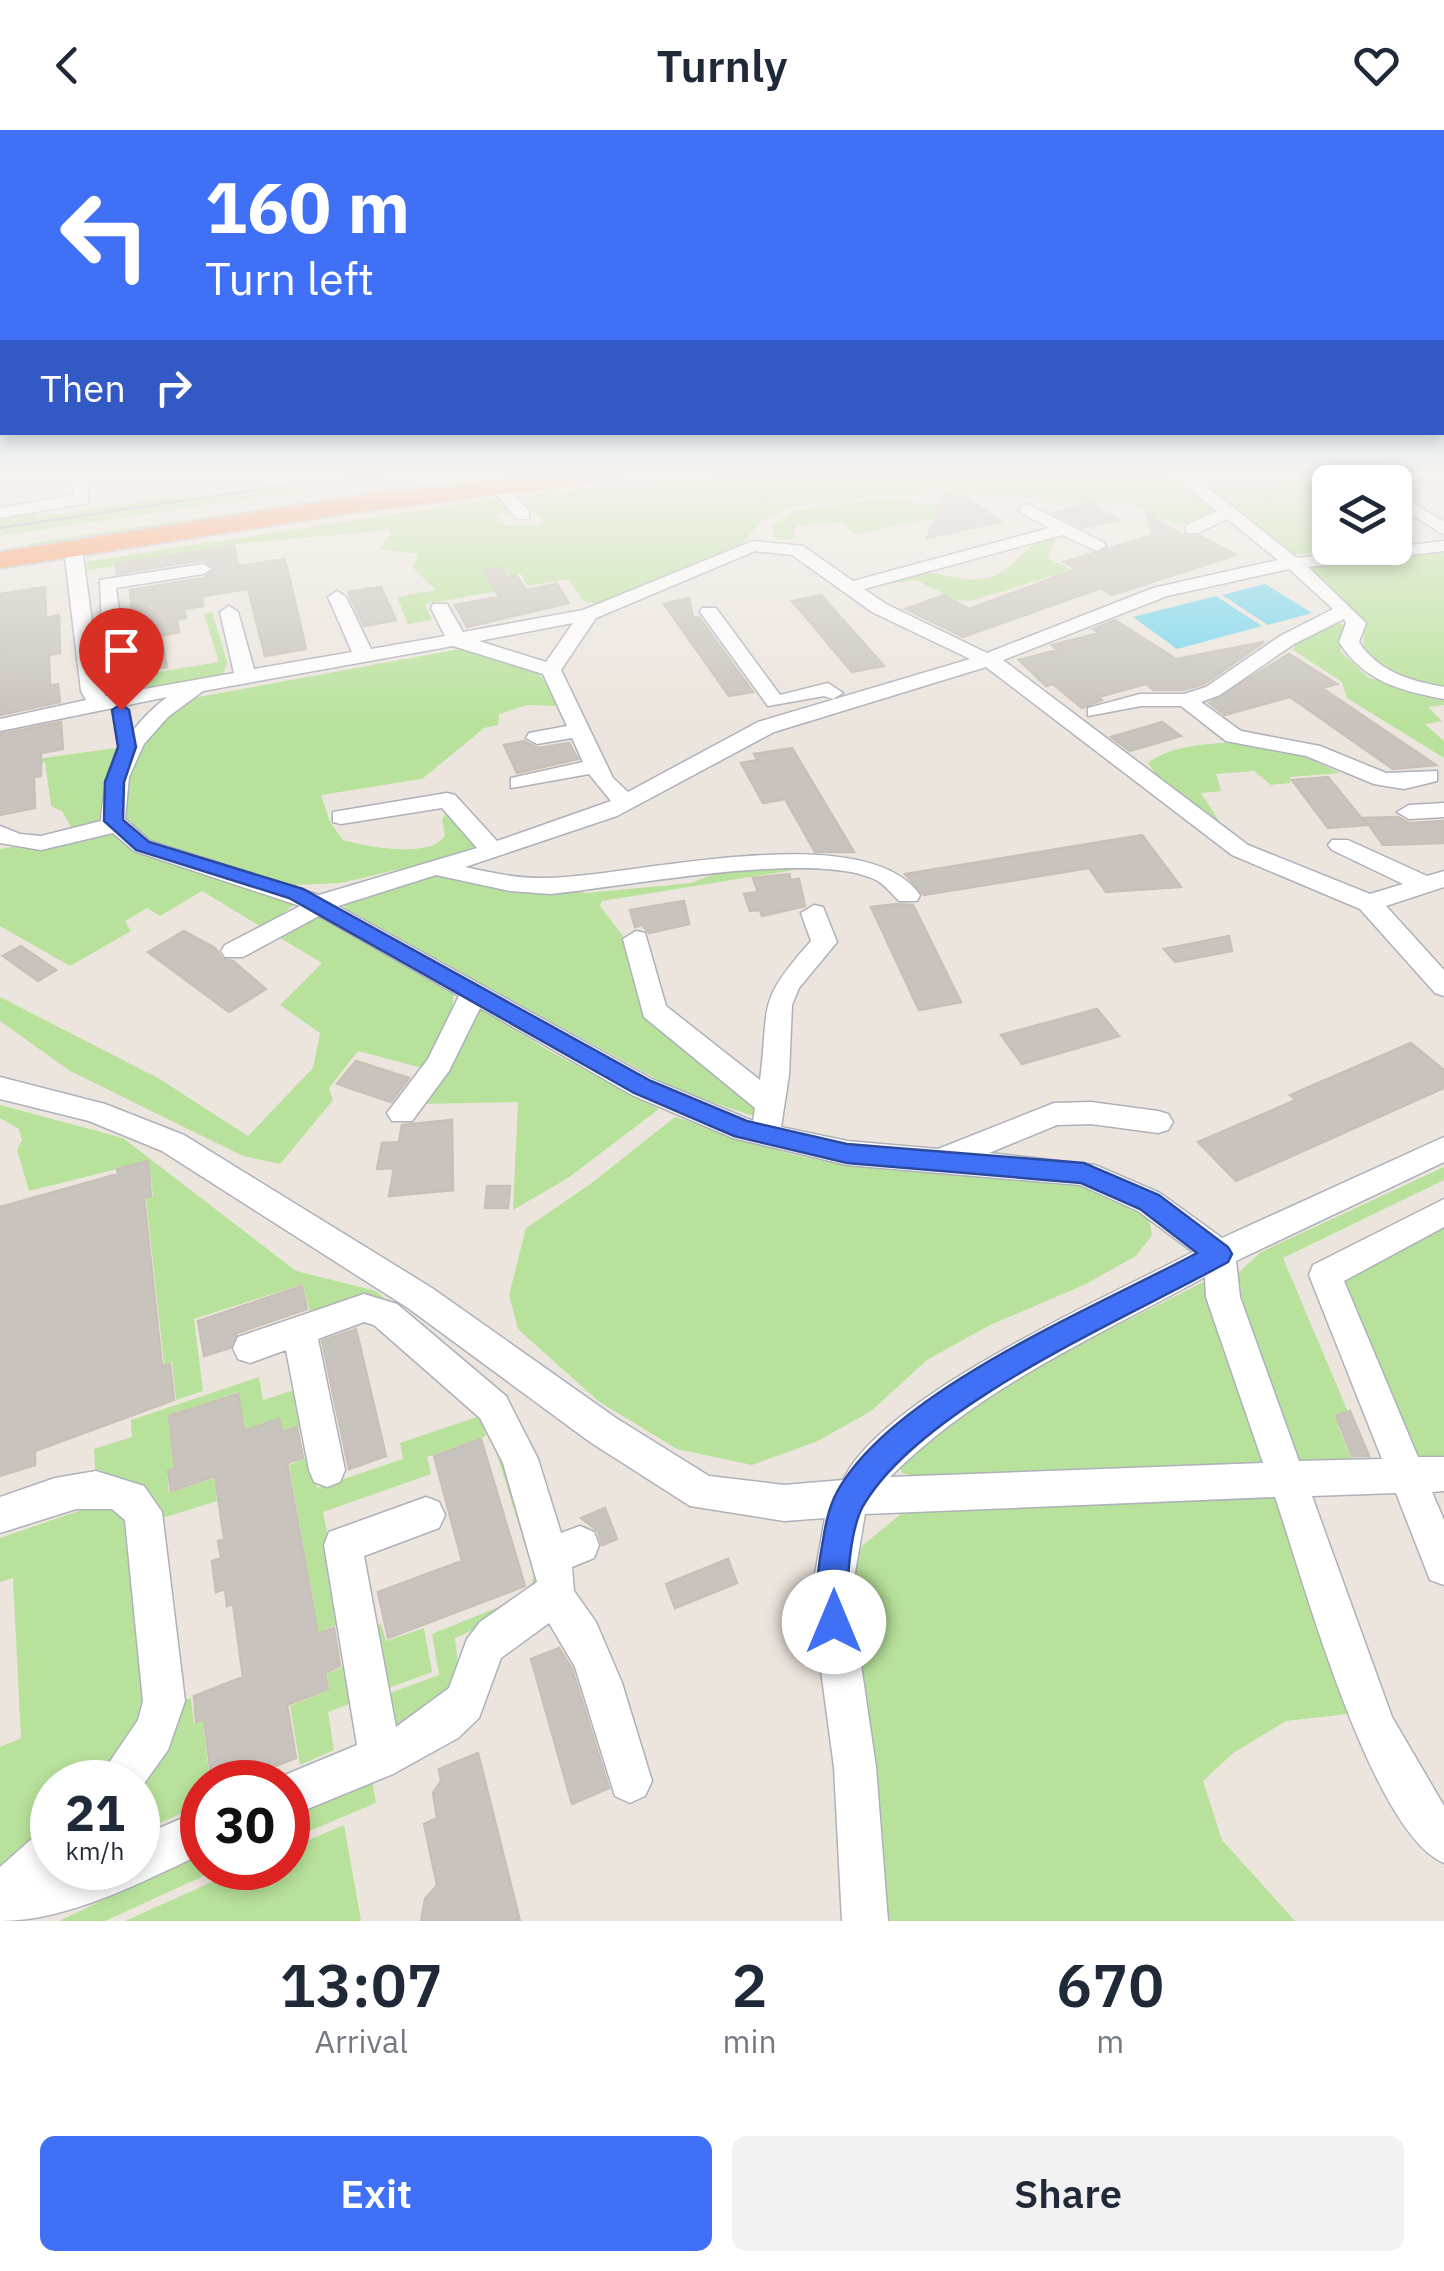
<!DOCTYPE html>
<style>
:root{--surface:#fff;--page:#f2f2f3;--text:#1f2937;--muted:#747a83;--accent:#4070f6}
body{margin:0;font-family:"IBM Plex Sans",sans-serif;background:var(--page);color:var(--text);height:100vh;display:flex;flex-direction:column;font-size:38px;white-space:nowrap}
*{box-sizing:border-box;margin:0}
p{font-size:32px;color:var(--muted)}
.icon{flex:none;width:55px;height:55px;fill:none;stroke:currentColor;stroke-width:2;stroke-linecap:round;stroke-linejoin:round}
.map{position:relative;height:1791px;overflow:hidden}
.drawer{display:flex;flex-direction:column;background:var(--surface);flex:1}
.drawer>*{flex:none}
.banner{position:absolute;left:0px;top:0px;width:1445px;height:305px;box-shadow:0 5px 15px #0003;background:#4070f6;color:#fff;overflow:hidden}
.buttons{position:absolute;left:1312px;top:335px;display:grid;gap:20px}
.buttons a{display:grid;place-items:center;width:100px;height:100px;border-radius:15px;background:var(--surface);box-shadow:0 5px 15px #0003;font-size:50px}
.speed{position:absolute;left:30px;top:1630px;display:flex;gap:20px;font-size:50px;font-weight:700;text-align:center}
.speed>*{display:grid;place-content:center;width:130px;height:130px;border-radius:50%;background:var(--surface);box-shadow:0 5px 15px #0003;line-height:1}
.speed small{font-size:25px;font-weight:400}
.speed .limit{border:15px solid #d22;background:#fff;color:#111}
.pin{position:absolute;display:grid;place-items:center;width:85px;height:85px;color:#fff;margin:-102px -42px;border-radius:50% 50% 50% 0;rotate:-45deg;box-shadow:0 0 10px #0007}
.pin .icon{rotate:45deg}
.me{position:absolute;width:110px;margin:-55px;rotate:0deg;stroke-linejoin:round;filter:drop-shadow(0 0 8px #0008)}
.turn{display:flex;align-items:center;gap:35px;height:210px;padding:0 40px;font-size:45px}
.turn .icon{width:130px;height:130px;stroke-width:2.5}
.turn b{display:block;font-size:70px;line-height:85px}
.then{display:flex;align-items:center;height:95px;padding:0 40px;background:#0003;gap:20px;font-size:38px}
.eta{display:flex;justify-content:space-evenly;align-items:center;height:170px;text-align:center}
.eta b{font-size:60px;font-weight:600;line-height:70px}
.action{display:flex;gap:20px;margin-top:auto;padding:20px 40px}
.action a{flex:1;height:115px;border-radius:15px;background:var(--accent);color:#fff;font-size:40px;font-weight:600;line-height:115px;text-align:center}
.action a+a{background:var(--page);color:var(--text)}
header{display:flex;justify-content:space-between;align-items:center;height:130px;padding:0 40px;background:var(--surface);font-size:45px;font-weight:600}
.map>svg:first-child{display:block}
.green{fill:#b8e29b}
.water{fill:#72d5ec}
.building{fill:#c8c3bc;stroke:#c8c0b7;stroke-width:2.5}
.lines{fill:none;stroke-linecap:round;stroke-linejoin:round}
.minor-casing{stroke:#adb1bb;stroke-width:3}
.highway-casing{stroke:#c4c4c4;stroke-width:4}
.minor{fill:#fff;fill-rule:evenodd}
.highway{fill:#fb935a;fill-rule:evenodd}
.tram{stroke:#a0a4b5;stroke-width:2.5}
.route{fill:#4070f6;stroke:#2a49a0;stroke-width:2.5}
</style>
<header><svg class="icon" aria-label="back" viewBox="0 0 24 24"><path d="M15 5l-7 7 7 7"/></svg>Turnly<svg class="icon" aria-label="heart" viewBox="0 0 24 24"><path d="M12 20l-8-8c-3-5 5-10 8-4 3-6 11-1 8 4z"/></svg></header>
<div class="map">
<svg width="1444" height="1791" viewBox="0 0 1444 1791">
<rect width="100%" height="100%" fill="#ece5dd"/>
<path class="green" d="M388 342H430L0 406V385L37 380 38 387 195 364 197 370Z
M742 342H1172L1222 380C1177 403 1172 394 1129 372 1111 376 1066 377 1049 369L932 360 914 366H880L790 377 761 391 739 419 600 474 583 471 568 449 527 456 521 444 509 446 503 437 482 441 498 461 425 474 432 490 408 494 397 467 436 460 412 437 418 424 379 419 391 405 388 400 238 414 85 441V433L91 431 498 368 511 382 496 384 505 395 537 396 543 391 519 366Z
M1335 346 1344 352H1330V418H1369L1291 425 1210 360Z
M424 354H442L24 417 31 413Z
M881 369 980 378 855 404 841 392 798 396 794 399 795 409 776 410 772 401 774 394 796 380Z
M1050 406 1056 409 1048 428 1072 440 970 471 956 470 916 450 880 455C892 451 905 445 917 443 939 440 961 454 987 448 1015 442 1024 412 1050 406Z
M1441 420 1444 422V560L1387 542 1363 521 1364 499 1303 437Z
M212 482 227 532 223 546 115 563 105 560 104 551 219 532 204 484Z
M1336 492 1347 497 1340 521 1369 548 1444 566V575L1428 577 1442 591 1425 594 1444 611V628L1347 568 1342 552 1293 520 1296 513Z
M465 518C515 530 536 525 559 576L527 575 499 584 498 595 484 598 422 649 321 665 330 692 343 710C365 717 433 729 445 705L442 690 445 684 455 685 480 717 472 722 341 753 294 755 150 712 124 690 122 651 138 615 182 570Z
M1231 612 1293 621 1340 643 1290 647V653L1271 655 1254 641 1216 644 1221 661 1201 663 1219 691 1209 692 1160 651 1148 633C1172 615 1202 615 1231 612Z
M116 618 104 690 74 702 62 681 51 676 45 632 0 640V634Z
M111 700 134 720 294 775 263 798 202 761 160 786 147 778 125 791 131 801 70 836 0 796V719Z
M791 733 794 740 602 771 600 776 626 810 641 874 754 973 760 988 681 962 346 781 344 776 367 763 446 743 587 763 691 753 726 739Z
M312 783 453 861C455 888 441 916 426 939L358 921 329 958 333 970 280 1034 243 1026 70 941 0 891V867L158 948 248 1006 313 938 320 903 280 875 322 833 277 806Z
M479 877 551 922 659 979 568 1048 513 1080 518 972 416 974Z
M0 975 123 1008 296 1141 376 1161 396 1178 311 1186 303 1154 194 1189 203 1261 176 1270 172 1232 164 1234 146 1069 153 1066 149 1031 29 1061 17 1020 22 1010 19 999 0 988Z
M675 987C726 1002 777 1024 830 1032 924 1047 1075 1028 1149 1089L1152 1105 1136 1126 1086 1154 990 1195 927 1230 871 1281 818 1311 752 1335 677 1319 598 1271 518 1199 509 1165 526 1098 589 1055Z
M1444 1037V1050L1283 1128 1353 1294 1338 1296 1356 1340 1298 1333 1236 1171 1237 1144 1261 1122Z
M1444 1092V1327L1407 1329 1341 1144Z
M1207 1150 1265 1317 1263 1337 924 1349 902 1343 900 1337 965 1273Z
M259 1247 263 1270 297 1259 317 1358 403 1329 400 1313 480 1286 486 1306 427 1327 431 1344 323 1382 360 1570 328 1582 334 1620 300 1635 290 1576 329 1560 327 1544 346 1536 339 1494 324 1500 326 1514 321 1516 289 1335 306 1328 300 1296 282 1301 279 1288 245 1300 238 1262 168 1286 174 1338 167 1340 169 1363 214 1348 217 1371 159 1389 96 1352 94 1319 132 1307 131 1290Z
M485 1285 546 1439 532 1474 455 1508 459 1543 455 1561 390 1602 379 1567 439 1545 432 1504 528 1465 534 1445Z
M1277 1365 1356 1583 1286 1591 1233 1623 1203 1651 1222 1710 1295 1791H883L851 1514V1438L863 1415 907 1379Z
M111 1375 130 1395 144 1581 132 1614 102 1652H52V1699L0 1735V1617L21 1608 13 1448 0 1452V1408L90 1377Z
M381 1494 386 1511 424 1498 432 1542 378 1562 367 1499Z
M191 1568 194 1594 203 1591 210 1652H202V1674L138 1703 157 1679 138 1664C138 1648 155 1637 163 1623 174 1605 176 1589 183 1570Z
M372 1650 376 1673 288 1710V1687Z
M344 1695 361 1791H125L243 1738H288V1719Z
M202 1723V1738H221L105 1791H59Z"/>
<path class="water" d="M1265 454 1312 483 1268 495 1222 465Z
M1216 466 1262 496 1177 519 1133 487Z"/>
<path class="building" d="M946 363 963 365 1001 392 927 408Z
M1091 373 1119 390 1083 398 1053 383Z
M1147 383 1183 406H1200L1236 425 1112 465 1101 458 963 507 906 479 944 465 969 479 1077 439 1064 432 1152 405Z
M234 416 239 436 285 429 306 519 265 526 248 459 202 466 203 476 184 479 186 488 177 489 179 502 161 506 167 537 126 544 120 506 134 499 130 460 204 448 216 438 202 430 117 444 116 434Z
M502 438 507 447 517 446 526 460 557 454 569 473 467 497 455 475 499 467 484 441Z
M45 457 46 488 59 485 60 523 49 525 50 556 58 554 60 572 0 585V464Z
M381 457 396 490 364 496 348 462Z
M821 465 884 536 852 542 792 471Z
M689 468 693 488 699 487 753 562 729 566 664 474Z
M1115 490 1176 529 1264 512 1204 554 1183 560H1154L1146 554 1098 567 1102 570 1082 578 1053 554 1046 556 1019 530 1058 520 1052 515 1099 503 1093 499Z
M1289 524 1337 554 1322 558 1436 635 1393 639 1290 567 1225 585 1209 573Z
M61 592 63 619 41 623V646L34 647 35 678 0 685V604Z
M1162 592 1181 606 1130 621 1111 607Z
M524 611 538 618 569 613 578 629 517 643 504 615Z
M792 618 854 722H815L785 669 763 673 741 633 758 630 754 624Z
M1328 647 1367 695 1328 698 1292 650Z
M1398 687 1409 693 1444 691V713L1383 715 1364 688Z
M1142 705 1181 757 1106 762 1089 738 924 765 905 744Z
M789 744 791 750 799 749 805 776 762 786 760 780 750 781 744 764 758 762 753 748Z
M684 771 689 794 649 803 642 795 635 797 630 780Z
M896 774 913 775 961 872 919 880 871 777Z
M184 801 215 818 222 829 233 831 266 859 229 882 148 822Z
M1229 806 1232 821 1175 832 1164 819Z
M21 816 56 840 38 851 3 826Z
M1097 879 1119 906 1022 934 1001 905Z
M1411 913 1444 940V958L1236 1051 1198 1012 1296 970 1290 965Z
M356 931 409 948 391 972 337 954Z
M452 990 453 1060 389 1066 394 1038 377 1039 382 1013 399 1012 402 995Z
M148 1031 151 1066 144 1068 162 1236 170 1234 174 1270 35 1321V1335L0 1346V1077L118 1044 117 1039Z
M487 1056H510L508 1078H485Z
M302 1156 307 1179 237 1203 230 1218 204 1226 198 1191Z
M356 1199 386 1326 349 1339 322 1211Z
M238 1264 244 1301 279 1289 282 1302 297 1297 303 1328 287 1333 318 1504 334 1498 340 1536 325 1543 328 1559 287 1575 296 1628 235 1652H212L204 1589 196 1592 194 1566 243 1547 233 1474 227 1476 225 1459 216 1462 212 1431 221 1428 218 1411 224 1409 215 1346 171 1361 168 1341 175 1338 169 1286Z
M1350 1281 1369 1326H1352L1336 1286Z
M481 1309 525 1456 388 1508 378 1462 462 1431 434 1326Z
M605 1378 617 1409 602 1415 598 1401 581 1388Z
M728 1429 737 1453 675 1478 666 1454Z
M559 1518 572 1539 609 1658 572 1674 531 1529Z
M478 1623 520 1791H421L425 1769 437 1755 424 1694 437 1688 433 1663 441 1651 439 1639Z"/>
<g class="lines">
<defs>
<path id="minor" d="M72 342H88V373L0 388V378L74 365Z
M178 342H194V343L186 348Z
M1170 342H1188L1297 428 1444 411V421L1308 437 1366 493 1359 512C1378 542 1411 551 1444 557V569C1401 561 1363 551 1339 512L1346 493 1344 489 1294 514 1220 565 1201 572 1241 601 1320 616 1386 643 1437 641V651L1404 659 1374 654 1306 626 1226 611 1181 576H1141L1088 586V578L1140 564H1184L1206 557 1280 506 1333 479 1289 439 1167 466 1003 530 1248 715 1370 764 1403 754 1332 720 1328 715 1332 710H1348L1427 746 1444 741V757L1386 776 1444 840V866L1435 863 1360 779 1232 725 986 537 774 602 617 686 465 737C492 743 520 749 549 748 635 746 865 686 920 765L917 771H899C892 764 884 754 876 750 814 719 624 757 550 764L510 761 436 745 338 776 652 949 753 991 755 978 644 887 623 809 636 801 645 803 666 876 760 950C770 873 755 874 811 811L801 783 814 775 823 777 837 812 799 858 792 875 789 945 781 997 847 1011 938 1019 1054 973 1091 972 1158 981 1168 984 1173 992 1168 1000 1158 1003 1091 994 1057 995 989 1023 1095 1035 1160 1063 1222 1108 1444 1007V1032L1236 1131 1240 1167 1299 1331 1382 1329 1309 1145 1313 1135 1444 1069V1097L1344 1151 1418 1327H1444V1361L1432 1362 1444 1390V1455L1430 1450 1396 1363 1312 1366 1392 1587 1444 1676V1733C1371 1703 1302 1445 1275 1367L865 1384 851 1466 876 1637 888 1791H842L834 1637 811 1466 825 1388 784 1391 690 1376 590 1312 408 1178 162 1021 89 991 0 969V947L105 974 184 1005 432 1158 616 1288 709 1346 784 1355 843 1350C884 1265 1106 1168 1193 1122L1138 1081 1080 1055 847 1035 733 1008 632 965 480 878 449 941 412 991H392L387 983 428 929 459 866 319 786 243 827H225L221 821 225 815 300 776 134 721 113 703 41 720 0 713V696L20 704 41 706 101 691C104 638 125 600 167 567L0 601V589L86 570 81 561 64 419 73 414 82 419 93 499 102 497 100 450 203 434 212 439 203 444 116 458 122 501 94 510 105 566 234 543 220 482 229 476 238 482 254 539 352 522 328 467 337 461 346 467 371 519 445 506 431 478 433 474H447L463 502 583 480 753 411 803 416 853 451 1049 398 1021 383 1019 379 1027 374 1103 412 1106 416 1097 421 1062 405 864 459 886 474 987 523 1153 458 1278 430 1227 389 1198 403H1186V395L1217 381ZM755 421 792 425 872 482 970 529 758 592 628 662 613 648 561 540 596 488ZM573 493 546 532 479 511ZM453 516 543 544 567 596 529 603 526 608 537 614 572 608 583 632 511 648V658L589 644 611 671 497 711 455 665 447 663 333 682V692L341 694 442 678 477 718 319 765 150 711 125 689 129 647 144 614 168 587 203 561ZM1205 1147 1206 1167 1263 1333 890 1347C980 1257 1094 1208 1205 1147Z
M1395 342H1443L1389 352 1362 350Z
M491 352H503L529 381V389H517L491 358Z
M1395 362 1444 392V405L1395 374Z
M702 478H716L780 565 828 553 843 563 833 569 824 566 768 576 700 482Z
M1444 673V687L1409 689 1397 682 1409 675Z
M364 1164 397 1174 506 1266 538 1329 561 1403 580 1396 594 1402 599 1415 594 1428 572 1437 574 1461 596 1492 622 1553 652 1651 645 1666 630 1673 615 1666 575 1537 549 1493 501 1528 479 1588 458 1608 393 1644 288 1687V1652L273 1650 357 1615 324 1415 329 1402 426 1367 439 1372 445 1385 439 1398 364 1426 396 1597 449 1558 467 1509 480 1492 537 1452 503 1333 480 1288 374 1195 364 1192 318 1209 345 1340 340 1352 327 1357 314 1352 309 1340 286 1220 250 1233 238 1229 233 1218 238 1207Z
M96 1341 144 1356 162 1382 185 1571 168 1620 138 1662V1652H96L138 1590 143 1571 125 1390 112 1379H76L0 1403V1367L55 1348Z
M202 1680V1724C141 1752 69 1791 0 1791V1737L36 1705 52 1699V1738H138V1707Z"/>
<path id="highway" d="M556 342H630L618 349 357 382 0 438V422L357 366Z"/>
</defs>
<use href="#minor" class="minor-casing"/>
<use href="#highway" class="highway-casing"/>
<use href="#minor" class="minor"/>
<use href="#highway" class="highway"/>
<path class="tram" d="M0 398 375 342"/>
</g>
<linearGradient id="sky" x2="0" y2="1"><stop stop-color="#79c1ea"/><stop offset="0.58" stop-color="#f6f3f0"/><stop offset="1" stop-color="#f6f3f0" stop-opacity="0"/></linearGradient>
<rect width="1444" height="593" fill="url(#sky)"/>
<path class="route" d="M121 574 129 580 136 617 124 652 123 690 149 712 303 759 651 951 747 991 847 1014 1084 1033 1159 1065 1228 1117 1232 1124 1228 1132C1125 1189 921 1276 863 1376 851 1398 848 1441 847 1466 847 1481 851 1490 845 1503L834 1508 822 1503C811 1478 817 1454 820 1428 824 1406 826 1382 837 1362 892 1261 1096 1177 1197 1123L1140 1079 1081 1053 847 1033 734 1006 634 963 289 768 136 720 104 691 105 652 118 617 112 580Z"/>
</svg>
<div class="buttons">
<a><svg class="icon" aria-label="layers" viewBox="0 0 24 24"><path d="M12 4l9 5-9 5-9-5zM3 14l9 5 9-5"/></svg></a>
</div>
<div class="speed"><div>21<small>km/h</small></div><div class="limit">30</div></div>
<div class="pin" style="left:121px;top:580px;background:#d93025"><svg class="icon" aria-label="arrive" viewBox="0 0 24 24"><path d="M6 21V4h12l-3 4 3 4H6"/></svg></div>
<svg class="me" style="left:834px;top:1492px" viewBox="-20 -20 40 40"><circle r="19" fill="#fff"/><path d="M0-13L10 11 0 6-10 11z" fill="#4070f6"/></svg>
<div class="banner">
<div class="turn"><svg class="icon" aria-label="left" viewBox="0 0 24 24"><path d="M17 20v-9H6M10 6l-5 5 5 5"/></svg><div><b>160 m</b>Turn left</div></div>
<div class="then">Then<svg class="icon" aria-label="right" viewBox="0 0 24 24"><path d="M7 20v-9h11M14 6l5 5-5 5"/></svg></div>
</div>
</div>
<section class="drawer">
<div class="eta">
<div><b>13:07</b><p>Arrival</p></div>
<div><b>2</b><p>min</p></div>
<div><b>670</b><p>m</p></div>
</div>
<div class="action"><a>Exit</a><a>Share</a></div>
</section>
